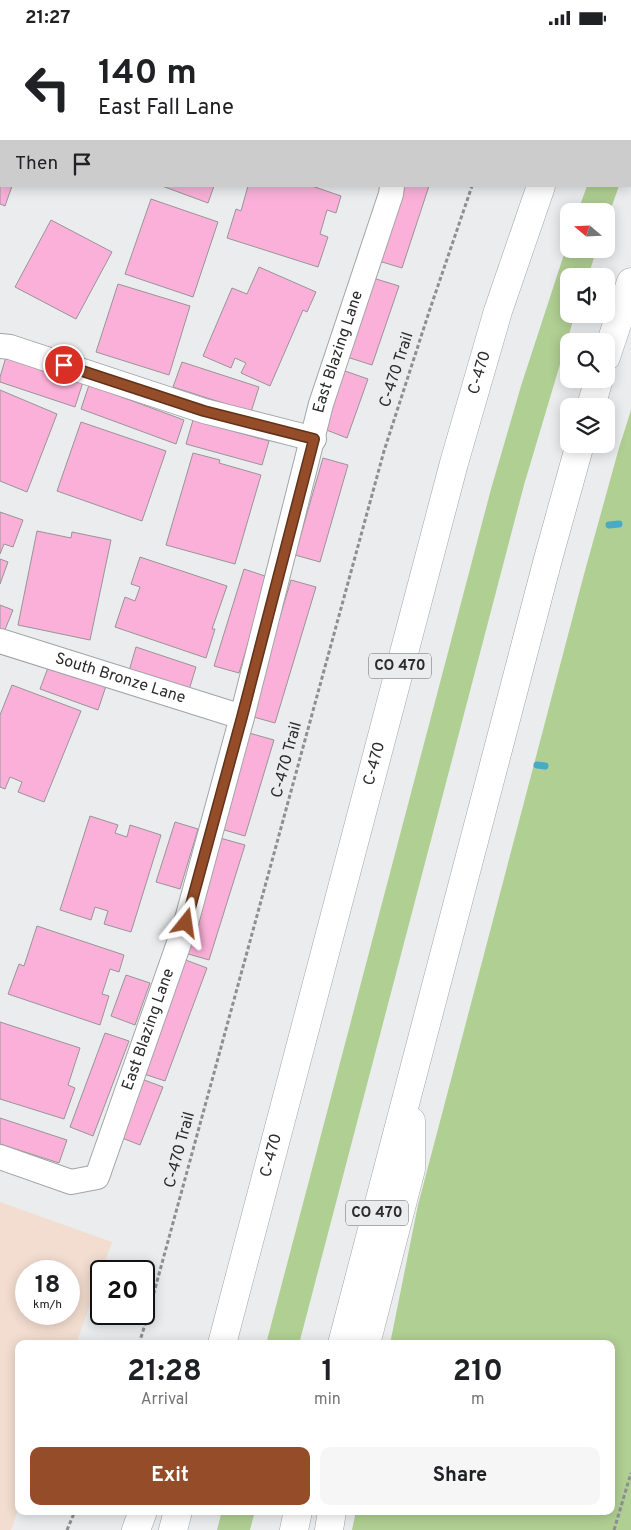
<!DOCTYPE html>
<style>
:root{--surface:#fff;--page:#f6f6f6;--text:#202124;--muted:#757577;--accent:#944d28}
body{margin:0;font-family:Overpass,sans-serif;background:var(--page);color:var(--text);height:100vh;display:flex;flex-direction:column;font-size:19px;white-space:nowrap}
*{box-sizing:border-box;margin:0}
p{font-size:16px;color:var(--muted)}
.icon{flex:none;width:28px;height:28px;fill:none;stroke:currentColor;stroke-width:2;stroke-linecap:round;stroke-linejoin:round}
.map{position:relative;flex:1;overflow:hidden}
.drawer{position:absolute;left:15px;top:1305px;width:600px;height:175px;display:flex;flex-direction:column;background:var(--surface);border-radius:10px;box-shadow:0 2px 12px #0003}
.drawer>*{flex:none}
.top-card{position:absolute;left:0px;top:0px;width:631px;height:152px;box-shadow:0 2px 12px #0003;background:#fff;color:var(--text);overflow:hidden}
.needle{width:32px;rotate:289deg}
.tools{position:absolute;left:560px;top:168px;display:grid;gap:10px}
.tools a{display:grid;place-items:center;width:55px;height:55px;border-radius:10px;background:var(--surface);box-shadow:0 2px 12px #0003;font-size:25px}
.speed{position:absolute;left:15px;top:1225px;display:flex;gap:10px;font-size:25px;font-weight:700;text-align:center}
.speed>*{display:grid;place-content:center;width:65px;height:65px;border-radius:50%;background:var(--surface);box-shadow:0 2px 12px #0003;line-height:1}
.speed small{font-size:12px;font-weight:400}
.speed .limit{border:2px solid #111;border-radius:8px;background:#fff;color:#111}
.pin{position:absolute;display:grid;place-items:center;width:42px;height:42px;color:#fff;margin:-21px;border:2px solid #fff;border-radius:50%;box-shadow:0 1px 5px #0007}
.me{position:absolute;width:55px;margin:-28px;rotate:15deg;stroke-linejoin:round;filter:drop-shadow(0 0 4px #0008)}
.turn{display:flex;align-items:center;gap:18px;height:105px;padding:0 15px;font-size:22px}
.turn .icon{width:65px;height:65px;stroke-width:2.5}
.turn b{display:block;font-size:35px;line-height:42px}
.then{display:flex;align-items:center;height:48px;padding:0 15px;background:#0003;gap:10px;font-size:19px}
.eta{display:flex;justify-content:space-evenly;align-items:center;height:85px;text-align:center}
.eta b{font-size:30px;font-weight:700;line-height:35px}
.action{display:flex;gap:10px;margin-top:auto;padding:10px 15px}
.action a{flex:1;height:58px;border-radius:10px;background:var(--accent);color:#fff;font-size:20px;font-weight:700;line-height:58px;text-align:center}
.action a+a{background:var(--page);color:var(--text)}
.status{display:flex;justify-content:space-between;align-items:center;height:35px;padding:0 25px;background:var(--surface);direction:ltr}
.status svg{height:14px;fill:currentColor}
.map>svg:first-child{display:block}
.commercial{fill:#f3ddd0;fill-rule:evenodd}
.green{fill:#b0cf93}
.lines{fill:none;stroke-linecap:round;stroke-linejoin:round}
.stream{stroke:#47abc7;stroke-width:7}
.building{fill:#fab0d8;stroke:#989596}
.minor-casing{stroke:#a2a5a7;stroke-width:26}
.highway-casing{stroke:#a2a5a7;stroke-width:29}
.path{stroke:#8d8f90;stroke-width:3;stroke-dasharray:4 2.5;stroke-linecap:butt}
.minor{stroke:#fff;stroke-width:24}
.highway{stroke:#fff;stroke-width:28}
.route-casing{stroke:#60321a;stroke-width:12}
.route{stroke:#944d28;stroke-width:9}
.labels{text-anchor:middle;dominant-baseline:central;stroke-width:4.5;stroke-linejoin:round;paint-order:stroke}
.shield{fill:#eaecee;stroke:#646666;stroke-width:1}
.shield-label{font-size:15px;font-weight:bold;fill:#2b2c2c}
.street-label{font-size:16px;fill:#2b2c2c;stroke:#eaecee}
</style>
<div class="status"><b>21:27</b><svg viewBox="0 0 49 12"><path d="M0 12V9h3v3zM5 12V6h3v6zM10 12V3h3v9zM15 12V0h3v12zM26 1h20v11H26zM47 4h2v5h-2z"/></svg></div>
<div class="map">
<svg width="631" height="1495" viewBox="0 0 631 1495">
<rect width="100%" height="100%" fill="#eaecee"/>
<path class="commercial" d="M0 1167 112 1207 76 1309H19V1472L11 1495H0ZM26 1236H69V1279H26Z"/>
<path class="green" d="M587 151H619L606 187V176H578Z
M569 204V214H597L588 241H569V279H575L524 450 299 1309H266L491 454 521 351Z
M631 375V1495H352L356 1476H611V1309H390L418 1170 583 543 619 413Z
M222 1476H255L250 1495H217Z"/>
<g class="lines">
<path class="stream" d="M609 490 619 489
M537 730 545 731"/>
</g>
<path class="building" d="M50 0H128L129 1H53Z
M338 0H399V1Z
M0 18 1 19V100H0Z
M0 144 1 151H12L5 171 0 169Z
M162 151H214L208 168Z
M248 151H312L341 161 336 178 327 175 320 199 328 202 318 232 227 203 236 174 241 176Z
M404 151H429L402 233 379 226Z
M151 164 218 187 193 262 125 239Z
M51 185 112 217 76 284 15 252Z
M259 232 316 257 307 277 303 275 270 351 241 338 246 328 235 323 231 333 203 321 232 253 247 259Z
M373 243 399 251 372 330 347 322Z
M118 249 190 271 169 340 96 317Z
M6 322 83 347 75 372 0 347V342Z
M182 327 259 352 251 377 173 352Z
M345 336 368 344 347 403 324 394Z
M89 350 184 385 176 409 81 374Z
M0 355 57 379 27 457 0 446Z
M193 385 269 406 262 430 186 409Z
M81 387 166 416 142 486 57 456Z
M193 418 220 425 219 428 261 440 235 529 166 510Z
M323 423 348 430 320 527 295 520Z
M0 477 23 485 13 512 4 509 0 519Z
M37 496 71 503 72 497 111 505 90 605 18 590Z
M140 522 227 551 212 594H215L206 623 115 592 125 562 135 566 140 552 131 549Z
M0 524 8 527 0 549Z
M244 534 268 542 239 638 214 631Z
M291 545 316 552 275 688 250 681Z
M0 570 13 575 4 597 0 596Z
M136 612 196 632 189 655 129 636Z
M49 630 106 651 98 675 40 654Z
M12 650 81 676 44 767 18 757 22 747 10 742 5 754 0 752V680Z
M249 698 274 705 245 801 221 794Z
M90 781 118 790 115 798 127 802 130 790 161 800 131 897 104 889 108 876 95 872 91 885 60 875Z
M175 787 198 794 180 854 156 847Z
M220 803 245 810 209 925 185 918Z
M37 891 124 920 119 937 110 934 102 959 109 961 100 990 8 959 19 929 24 931Z
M183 924 207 933 165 1046 141 1038Z
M126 940 150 948 135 990 111 981Z
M0 987 80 1013 68 1050 75 1053 64 1084 0 1064Z
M105 998 129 1006 93 1101 70 1092Z
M139 1043 163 1052 140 1110 117 1101Z
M0 1083 67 1105 59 1128 0 1109Z"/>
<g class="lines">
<defs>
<g id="minor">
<path d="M15 0 19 1"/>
<path d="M208 0 211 1"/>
<path d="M464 1V0"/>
<path d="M0 311 10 312 204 376 314 404"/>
<path id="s1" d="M0 606 242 682"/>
<path id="s2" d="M0 1122 71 1147 97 1142 186 888 242 682 321 369 391 159 392 151"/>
</g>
<g id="highway">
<path d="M597 1V0"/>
<path d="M606 322 631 247"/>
<path d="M591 371 599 344"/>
<path id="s3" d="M222 1309 454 428 498 276 541 151"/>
<path d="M342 1309 548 524 580 409"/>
<path d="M366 1309 411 1134V1086"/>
<path d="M136 1495 143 1476"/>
<path d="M173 1495 178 1476"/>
<path d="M294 1495 298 1476"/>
<path d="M329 1495 332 1476"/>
</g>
</defs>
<use href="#minor" class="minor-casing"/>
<use href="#highway" class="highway-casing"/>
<path class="path" d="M530 1 531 0
M139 1309 147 1283 384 416 429 277 472 151
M67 1495 75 1476
M614 1495 631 1438"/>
<use href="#minor" class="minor"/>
<use href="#highway" class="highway"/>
</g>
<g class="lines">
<defs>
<path id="route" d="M64 330 204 376 314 404 242 682 186 888"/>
</defs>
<use href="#route" class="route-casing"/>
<use href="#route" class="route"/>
</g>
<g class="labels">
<g class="shield">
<rect x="369" y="618.5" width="62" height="25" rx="4"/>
<rect x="346" y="1165.5" width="62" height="25" rx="4"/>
</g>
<g class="shield-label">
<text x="400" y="631">CO 470</text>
<text x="377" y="1178">CO 470</text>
</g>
<g class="street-label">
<text stroke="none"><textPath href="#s2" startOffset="962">East Blazing Lane</textPath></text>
<text transform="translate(397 335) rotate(-72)">C-470 Trail</text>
<text stroke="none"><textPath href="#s3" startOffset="1005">C-470</textPath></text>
<text stroke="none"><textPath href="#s1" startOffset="126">South Bronze Lane</textPath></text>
<text transform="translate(287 725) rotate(-75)">C-470 Trail</text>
<text stroke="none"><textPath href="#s3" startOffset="600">C-470</textPath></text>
<text stroke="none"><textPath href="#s2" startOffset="258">East Blazing Lane</textPath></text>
<text transform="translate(180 1115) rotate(-75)">C-470 Trail</text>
<text stroke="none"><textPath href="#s3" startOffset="195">C-470</textPath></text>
</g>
</g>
</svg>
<div class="tools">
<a><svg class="needle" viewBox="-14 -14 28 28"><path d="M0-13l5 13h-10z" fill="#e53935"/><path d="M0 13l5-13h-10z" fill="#757577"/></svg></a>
<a><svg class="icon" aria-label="sound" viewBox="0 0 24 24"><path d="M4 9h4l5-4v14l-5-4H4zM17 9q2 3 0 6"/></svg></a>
<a><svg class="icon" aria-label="search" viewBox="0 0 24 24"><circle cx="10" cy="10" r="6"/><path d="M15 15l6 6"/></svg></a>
<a><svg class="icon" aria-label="layers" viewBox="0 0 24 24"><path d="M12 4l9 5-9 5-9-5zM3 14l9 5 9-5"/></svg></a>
</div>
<div class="speed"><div>18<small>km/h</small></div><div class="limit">20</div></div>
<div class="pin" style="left:64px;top:330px;background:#d93025"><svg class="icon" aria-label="arrive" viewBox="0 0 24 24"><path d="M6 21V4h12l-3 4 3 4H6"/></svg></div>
<svg class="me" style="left:186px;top:888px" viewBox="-20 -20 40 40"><path d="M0-17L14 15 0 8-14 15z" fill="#944d28" stroke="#fff" stroke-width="4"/></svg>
<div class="top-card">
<div class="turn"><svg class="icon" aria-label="left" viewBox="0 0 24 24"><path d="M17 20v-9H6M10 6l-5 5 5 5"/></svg><div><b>140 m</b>East Fall Lane</div></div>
<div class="then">Then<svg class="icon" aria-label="arrive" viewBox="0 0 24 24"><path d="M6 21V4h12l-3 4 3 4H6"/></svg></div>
</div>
<section class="drawer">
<div class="eta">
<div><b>21:28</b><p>Arrival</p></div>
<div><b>1</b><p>min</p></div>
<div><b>210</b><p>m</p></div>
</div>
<div class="action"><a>Exit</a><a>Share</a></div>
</section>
</div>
